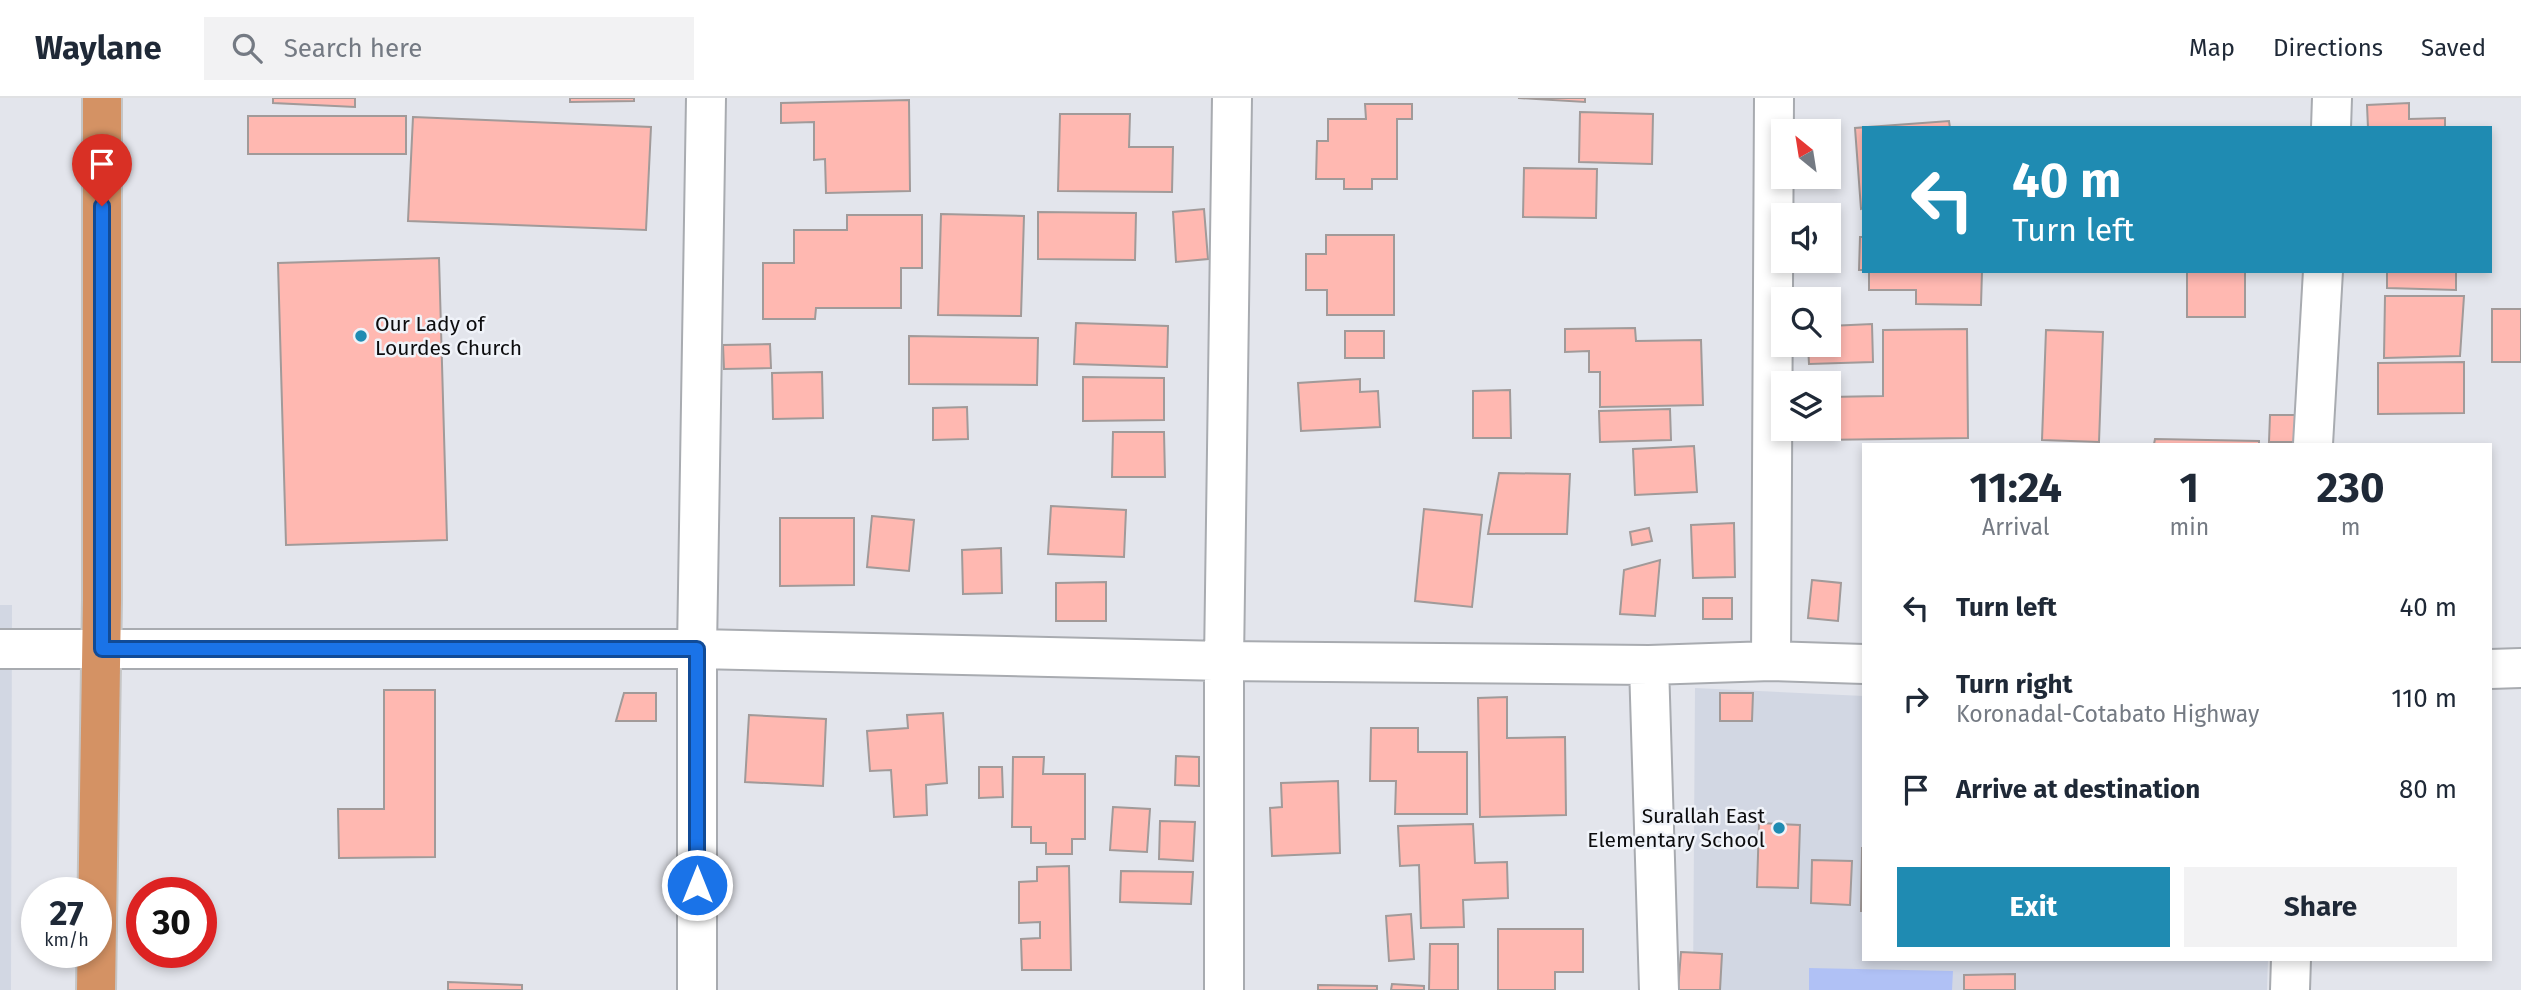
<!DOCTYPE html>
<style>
:root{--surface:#fff;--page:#f2f2f3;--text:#1f2937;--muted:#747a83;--line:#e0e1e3;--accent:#1f8bb2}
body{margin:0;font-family:"Fira Sans",sans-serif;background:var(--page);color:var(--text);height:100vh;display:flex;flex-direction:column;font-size:26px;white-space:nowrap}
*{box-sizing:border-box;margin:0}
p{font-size:23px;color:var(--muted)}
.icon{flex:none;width:38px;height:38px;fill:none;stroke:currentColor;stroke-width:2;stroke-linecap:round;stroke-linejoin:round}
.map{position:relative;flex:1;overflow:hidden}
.side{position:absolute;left:1862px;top:345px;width:630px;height:518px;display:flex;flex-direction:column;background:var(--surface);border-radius:0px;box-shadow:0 4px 10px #0003}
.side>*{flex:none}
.banner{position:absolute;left:1862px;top:28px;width:630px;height:147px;border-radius:0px;box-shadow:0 4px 10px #0003;background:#1f8bb2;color:#fff;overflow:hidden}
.needle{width:46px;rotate:330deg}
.controls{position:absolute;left:1771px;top:21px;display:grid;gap:14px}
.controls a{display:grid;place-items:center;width:70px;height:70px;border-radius:0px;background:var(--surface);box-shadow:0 4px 10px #0003;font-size:35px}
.speed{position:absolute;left:21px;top:779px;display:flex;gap:14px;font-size:35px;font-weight:700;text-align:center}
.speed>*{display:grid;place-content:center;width:91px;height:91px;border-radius:50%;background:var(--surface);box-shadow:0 4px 10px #0003;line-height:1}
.speed small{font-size:18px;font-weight:400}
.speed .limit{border:10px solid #d22;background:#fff;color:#111}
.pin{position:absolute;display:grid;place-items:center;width:60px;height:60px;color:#fff;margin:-72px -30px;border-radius:50% 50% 50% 0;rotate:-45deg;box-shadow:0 0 7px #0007}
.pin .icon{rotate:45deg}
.me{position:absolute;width:77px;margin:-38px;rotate:0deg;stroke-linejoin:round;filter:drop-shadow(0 0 5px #0008)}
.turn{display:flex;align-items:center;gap:24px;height:147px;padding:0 35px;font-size:32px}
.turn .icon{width:91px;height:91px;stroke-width:2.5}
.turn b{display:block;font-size:49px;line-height:60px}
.eta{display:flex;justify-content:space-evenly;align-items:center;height:119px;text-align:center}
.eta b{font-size:42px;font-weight:700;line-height:49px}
.action{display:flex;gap:14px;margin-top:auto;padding:14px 35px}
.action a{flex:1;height:80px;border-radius:0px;background:var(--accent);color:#fff;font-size:28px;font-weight:700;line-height:80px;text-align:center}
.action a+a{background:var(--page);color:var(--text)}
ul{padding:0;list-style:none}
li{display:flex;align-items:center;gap:21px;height:91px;padding:0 35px}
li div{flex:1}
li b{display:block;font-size:26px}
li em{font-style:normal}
header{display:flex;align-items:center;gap:42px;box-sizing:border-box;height:98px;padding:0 35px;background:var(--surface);border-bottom:2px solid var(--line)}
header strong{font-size:33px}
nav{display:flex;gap:38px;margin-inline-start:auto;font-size:24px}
.search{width:490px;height:63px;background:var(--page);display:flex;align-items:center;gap:18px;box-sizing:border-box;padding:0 24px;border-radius:0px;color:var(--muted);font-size:26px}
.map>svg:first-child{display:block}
.built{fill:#d2d7e3}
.green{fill:#b0c1f5}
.building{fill:#ffb8b1;stroke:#a19a99;stroke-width:2}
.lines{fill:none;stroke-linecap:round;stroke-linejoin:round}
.minor-casing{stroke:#a8abb0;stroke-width:42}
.highway-casing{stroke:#c5c5c5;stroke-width:42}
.minor{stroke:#fff;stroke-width:38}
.highway{stroke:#d49264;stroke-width:38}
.route-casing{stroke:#114b97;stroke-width:18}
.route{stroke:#1a73e8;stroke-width:12}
.poi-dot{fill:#1f8bb2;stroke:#f0f3f9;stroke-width:2.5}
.labels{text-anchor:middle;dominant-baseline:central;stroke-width:5;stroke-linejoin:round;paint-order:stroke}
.poi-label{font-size:21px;fill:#0c0c0e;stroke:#f0f3f9;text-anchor:start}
</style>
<header>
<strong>Waylane</strong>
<div class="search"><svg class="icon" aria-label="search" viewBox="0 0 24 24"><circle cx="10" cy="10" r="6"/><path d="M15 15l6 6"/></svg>Search here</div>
<nav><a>Map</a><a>Directions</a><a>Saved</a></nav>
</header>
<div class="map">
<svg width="2521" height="892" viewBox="0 0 2521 892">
<rect width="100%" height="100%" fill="#e3e5ec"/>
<path class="built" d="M0 507H12L11 892H0Z
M1695 590 1864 598V861H2268L2267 892H1693Z"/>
<path class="green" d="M1809 870 1953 873 1952 892H1809Z"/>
<path class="building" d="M273 0H355V9L273 5Z
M570 0H634V3L570 4Z
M1518 0H1585V4Z
M909 2 910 93 826 95 825 61 814 62V24L781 25V5Z
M2409 5V21L2445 20V30H2368L2367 7Z
M1365 6H1412V21H1397V81H1372V91H1344V81H1316L1317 43H1328V21H1366Z
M1580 14 1653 16 1652 66 1579 64Z
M1060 16H1130L1129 49H1173L1172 94 1058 93Z
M248 18H406V56H248Z
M413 19 651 29 646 132 408 123Z
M1949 23 1950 30H1864V110L1861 111 1855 30Z
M1524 70 1597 71 1596 120 1523 119Z
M1204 111 1208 161 1176 164 1173 114Z
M1038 114 1136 115 1135 162 1038 161Z
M941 116 1024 118 1021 218 938 217Z
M847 117H922V170H901V210H816L815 221H763V165H794V132H847Z
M1326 137H1394V217H1327V192H1306V156H1326Z
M1860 139H1864V172H1859Z
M439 160 447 442 286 447 278 165Z
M1869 173H1982L1981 207 1916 206V192H1869Z
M2187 173H2245V219H2187Z
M2387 173H2456V192L2387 190Z
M2385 198H2464L2460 258 2384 260Z
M2492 211H2521V264H2492Z
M1076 225 1168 228 1167 269 1074 266Z
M1872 226 1873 264 1809 266 1808 247H1829V228Z
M1635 230 1636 243 1701 242 1703 307 1600 309V274H1589V253L1565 254V231Z
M1967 231 1968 340 1817 342V331H1829V299L1883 298V232Z
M2046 232 2103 234 2099 344 2042 342Z
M1345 233H1384V260H1345Z
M909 238 1038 240 1037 287 909 286Z
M770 246 771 270 724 271 723 247Z
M2464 264V315L2378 316V265Z
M822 274 823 320 773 321 772 275Z
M1083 279 1164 280V322L1083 323Z
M1360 281V294L1378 293 1380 329 1301 333 1298 285Z
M1510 292 1511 340H1473V293Z
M967 309 968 341 933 342V310Z
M1670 311 1671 342 1600 344 1599 313Z
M2270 317H2296L2295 344H2269Z
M1113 334H1164L1165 379H1112Z
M2155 341 2259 343V346H2154Z
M1694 348 1697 394 1635 397 1633 351Z
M1499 375 1570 376 1567 436H1488Z
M1051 408 1126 412 1124 459 1048 456Z
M1424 411 1482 417 1472 509 1415 503Z
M872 418 914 422 909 473 867 469Z
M780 420H854V487L780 488Z
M1734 425 1735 479 1693 480 1691 427Z
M1649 430 1652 443 1632 447 1630 434Z
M1001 450 1002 495 963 496 962 452Z
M1660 462 1655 518 1620 516 1624 472Z
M1812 482 1841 485 1838 523 1808 520Z
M1106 484V523H1056V485Z
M1703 500H1732V521H1703Z
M384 592H435V759L339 760 338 711H384Z
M624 595H656V623H616Z
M1720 595H1753L1752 623H1720Z
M1507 599V640L1565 639 1566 717 1480 719 1478 600Z
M943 615 947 685 926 687 927 717 894 719 891 672 870 673 867 633 908 630 907 617Z
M749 617 826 621 823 688 745 684Z
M1371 630H1418V654H1467V716H1395L1396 683H1370Z
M1176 658 1199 659V688L1175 687Z
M1013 659H1044L1043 676H1085V741H1072V756H1046V745H1031V729H1012Z
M979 669H1002L1003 699 979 700Z
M1338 683 1340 755 1272 758 1270 710 1282 709 1281 685Z
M1113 709 1150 711 1147 754 1110 752Z
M1160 723 1195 724 1193 763 1159 761Z
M1759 725 1800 727 1798 790 1757 789Z
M1473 726 1475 765 1507 764 1508 800 1463 802 1464 829 1421 830 1419 767 1400 768 1398 728Z
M1862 750H1864V813H1861Z
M1812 762 1852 763 1850 807 1811 805Z
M1069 768 1071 872H1022L1021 841 1040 840V824L1019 825V784L1037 783V769Z
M1121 773 1193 774 1191 806 1120 804Z
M1411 816 1414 861 1389 863 1386 818Z
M1498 831H1583V874H1555V892H1498Z
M1430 846H1458V892H1429Z
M1681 854 1722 856 1720 892H1678Z
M2015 876V892H1964V877Z
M448 884 522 887V892H448Z
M1392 886 1424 888V892H1391Z
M1318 887 1377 888V892H1318Z"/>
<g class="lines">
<defs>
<path id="minor" d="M2331 30 2332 0
M2313 346 2323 173
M0 551H697L1224 563 1649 567 1771 563 1864 566
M1771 563 1774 0
M1649 567 1659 892
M2490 571 2521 570
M697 892V551L706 0
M1224 892V563L1232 0
M2290 892 2291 861"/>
<path id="highway" d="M96 892 102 502V0"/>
</defs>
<use href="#minor" class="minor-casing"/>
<use href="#highway" class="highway-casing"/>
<use href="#minor" class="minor"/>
<use href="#highway" class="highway"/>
</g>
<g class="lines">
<defs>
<path id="route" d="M102 108V551H697V787"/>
</defs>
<use href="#route" class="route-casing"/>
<use href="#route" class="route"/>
</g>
<g class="poi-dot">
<circle cx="361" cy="238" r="7"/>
<circle cx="1779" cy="730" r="7"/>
</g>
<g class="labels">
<g class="poi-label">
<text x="375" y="226">Our Lady of<tspan x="375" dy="24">Lourdes Church</tspan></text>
<text x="1765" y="718" text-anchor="end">Surallah East<tspan x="1765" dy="24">Elementary School</tspan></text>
</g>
</g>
</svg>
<div class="controls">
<a><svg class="needle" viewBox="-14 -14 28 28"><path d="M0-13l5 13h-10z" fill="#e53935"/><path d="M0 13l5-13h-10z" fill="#747a83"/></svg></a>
<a><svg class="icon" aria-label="sound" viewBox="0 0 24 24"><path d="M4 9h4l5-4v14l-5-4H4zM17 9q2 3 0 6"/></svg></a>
<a><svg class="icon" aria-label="search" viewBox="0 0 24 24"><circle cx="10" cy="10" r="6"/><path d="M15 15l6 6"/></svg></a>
<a><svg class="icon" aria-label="layers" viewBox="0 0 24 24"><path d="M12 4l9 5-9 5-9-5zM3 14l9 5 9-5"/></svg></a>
</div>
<div class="speed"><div>27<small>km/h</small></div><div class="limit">30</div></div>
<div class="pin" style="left:102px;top:108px;background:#d93025"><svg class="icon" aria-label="arrive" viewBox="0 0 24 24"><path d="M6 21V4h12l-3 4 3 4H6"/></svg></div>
<svg class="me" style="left:697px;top:787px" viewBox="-20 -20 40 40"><circle r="17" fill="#1a73e8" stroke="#fff" stroke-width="3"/><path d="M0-11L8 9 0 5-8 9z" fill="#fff"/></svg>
<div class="banner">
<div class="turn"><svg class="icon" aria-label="left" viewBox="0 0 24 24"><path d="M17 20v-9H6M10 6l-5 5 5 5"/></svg><div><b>40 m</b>Turn left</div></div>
</div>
<section class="side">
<div class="eta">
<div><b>11:24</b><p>Arrival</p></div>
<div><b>1</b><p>min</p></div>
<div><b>230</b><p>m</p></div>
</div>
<ul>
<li><svg class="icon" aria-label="left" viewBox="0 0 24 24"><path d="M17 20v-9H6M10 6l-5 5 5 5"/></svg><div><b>Turn left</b></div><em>40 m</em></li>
<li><svg class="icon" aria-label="right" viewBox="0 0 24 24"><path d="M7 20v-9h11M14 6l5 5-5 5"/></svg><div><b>Turn right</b><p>Koronadal-Cotabato Highway</p></div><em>110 m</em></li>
<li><svg class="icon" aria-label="arrive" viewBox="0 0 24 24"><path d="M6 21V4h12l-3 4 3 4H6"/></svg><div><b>Arrive at destination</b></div><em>80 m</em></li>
</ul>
<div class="action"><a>Exit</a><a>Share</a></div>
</section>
</div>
